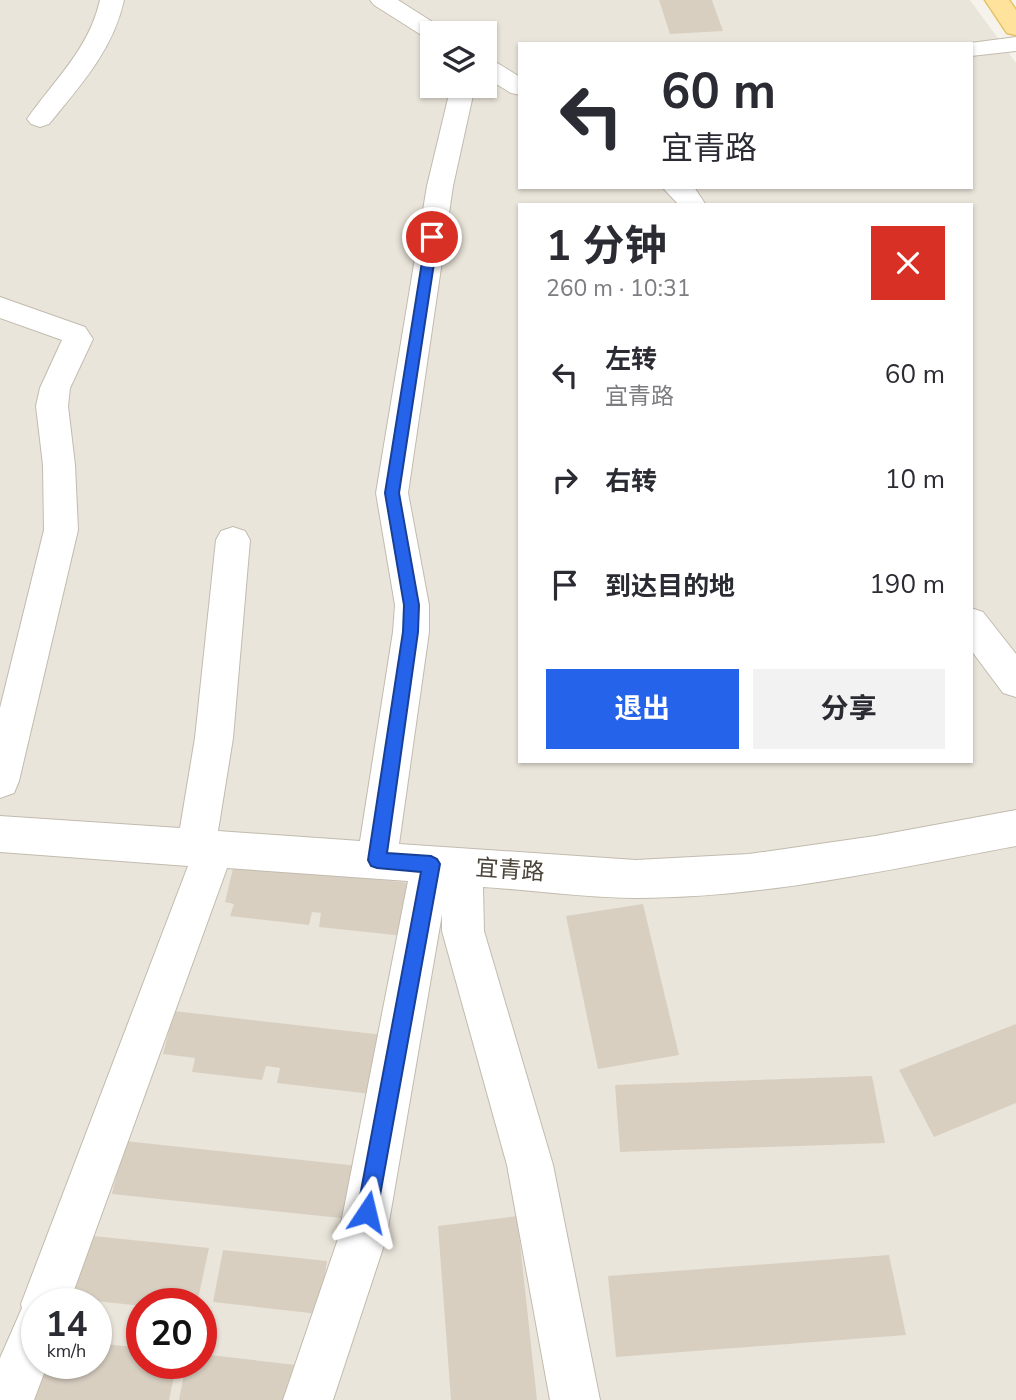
<!DOCTYPE html>
<html lang="zh">
<meta charset="utf-8">
<style>
:root{--surface:#fff;--page:#f2f2f3;--text:#2b2b33;--muted:#7c7c81;--accent:#2563eb}
body{margin:0;font-family:"Nunito Sans","Noto Sans SC",sans-serif;background:var(--page);color:var(--text);height:100vh;display:flex;flex-direction:column;font-size:26px;white-space:nowrap}
*{box-sizing:border-box;margin:0}
p{font-size:23px;color:var(--muted)}
.icon{flex:none;width:38px;height:38px;fill:none;stroke:currentColor;stroke-width:2;stroke-linecap:round;stroke-linejoin:round}
.map{position:relative;flex:1;overflow:hidden}
.drawer{position:absolute;left:518px;top:203px;width:455px;height:560px;display:flex;flex-direction:column;background:var(--surface);border-radius:0px;box-shadow:0 2px 5px #0004}
.drawer>*{flex:none}
.guide{position:absolute;left:518px;top:42px;width:455px;height:147px;border-radius:0px;box-shadow:0 2px 5px #0004;background:#fff;color:var(--text);overflow:hidden}
.tools{position:absolute;left:420px;top:21px;display:grid;gap:14px}
.tools a{display:grid;place-items:center;width:77px;height:77px;border-radius:0px;background:var(--surface);box-shadow:0 2px 5px #0004;font-size:35px}
.speed{position:absolute;left:21px;top:1288px;display:flex;gap:14px;font-size:35px;font-weight:700;text-align:center}
.speed>*{display:grid;place-content:center;width:91px;height:91px;border-radius:50%;background:var(--surface);box-shadow:0 2px 5px #0004;line-height:1}
.speed small{font-size:18px;font-weight:400}
.speed .limit{border:10px solid #d22;background:#fff;color:#111}
.pin{position:absolute;display:grid;place-items:center;width:60px;height:60px;color:#fff;margin:-30px;border:4px solid #fff;border-radius:50%;box-shadow:0 2px 7px #0007}
.me{position:absolute;width:77px;margin:-38px;rotate:10deg;stroke-linejoin:round;filter:drop-shadow(0 0 5px #0008)}
.turn{display:flex;align-items:center;gap:24px;height:147px;padding:0 28px;font-size:32px}
.turn .icon{width:91px;height:91px;stroke-width:2.5}
.turn b{display:block;font-size:49px;line-height:60px}
.round{display:grid;place-items:center;flex:none;width:74px;height:74px;border-radius:0px;background:var(--page)}
.headline{display:flex;align-items:center;justify-content:space-between;height:119px;padding:0 28px}
h1{font-size:42px;font-weight:700;line-height:52px}
.cta{display:flex;gap:14px;margin-top:auto;padding:14px 28px}
.cta a{flex:1;height:80px;border-radius:0px;background:var(--accent);color:#fff;font-size:28px;font-weight:700;line-height:80px;text-align:center}
.cta a+a{background:var(--page);color:var(--text)}
ul{padding:0;list-style:none}
li{display:flex;align-items:center;gap:21px;height:105px;padding:0 28px}
li div{flex:1}
li b{display:block;font-size:26px}
li em{font-style:normal}
.map>svg:first-child{display:block}
.residential{fill:#eae5da;fill-rule:evenodd}
.building{fill:#d8cfc1}
.lines{fill:none;stroke-linecap:round;stroke-linejoin:round}
.minor-casing{stroke:#c2bbae;stroke-width:2}
.major-casing{stroke:#e6c16a;stroke-width:3}
.minor{fill:#fff;fill-rule:evenodd}
.major{fill:#ffe39c;fill-rule:evenodd}
.route{fill:#2563eb;stroke:#184099;stroke-width:2}
.labels{text-anchor:middle;dominant-baseline:central;stroke-width:5;stroke-linejoin:round;paint-order:stroke}
.street-label{font-size:23px;fill:#4b4439;stroke:#fff}
</style>
<div class="map">
<svg width="1016" height="1400" viewBox="0 0 1016 1400">
<rect width="100%" height="100%" fill="#f6f3ec"/>
<path class="residential" d="M0 0H970L1016 63V1400H0ZM432 33H485V86H432ZM520 44H971V187H520ZM520 205H971V761H520ZM37 1304H96V1363H37ZM142 1304H201V1363H142Z"/>
<path class="building" d="M659 0H712L723 31 670 34Z
M234 864 419 884 404 936 319 927 321 913 312 912 309 925 230 916 234 904 225 902Z
M643 904 679 1055 598 1069 566 916Z
M174 1011 392 1036 371 1094 277 1083 280 1068 266 1066 262 1080 192 1072 195 1058 163 1054Z
M1016 1024V1103L934 1137 899 1070Z
M872 1076 885 1143 620 1152 615 1085Z
M125 1141 358 1166 350 1219 112 1194Z
M517 1216 537 1400H451L438 1226Z
M84 1235 209 1248 197 1304H142V1306L68 1298Z
M223 1250 327 1261 319 1314 213 1302Z
M889 1255 906 1335 616 1357 608 1276Z
M96 1343 142 1348V1363H177L169 1400H33L42 1363H96Z
M201 1354 296 1365 290 1400H179L186 1363H201Z"/>
<g class="lines">
<defs>
<path id="minor" d="M100 0H124C113 50 80 86 49 124L40 127 31 124 27 119C55 79 89 49 100 0Z
M370 0H398L442 28 446 33H432V40L426 38 374 5Z
M1016 37V51L971 56V44H963Z
M485 59 494 61 520 77V95L511 93 485 77Z
M451 86H475L453 186 408 493 429 605V632L399 844 636 860 749 854 875 836 1016 810V846C891 869 764 898 637 898 586 898 533 890 483 887L484 931 553 1165 600 1400H550L507 1165 442 931V914L386 1239 333 1400H283L338 1239 408 881 227 868 69 1304H37V1363H48L34 1400H0V1358L22 1308 21 1304 188 866 0 852V816L180 828 195 738 216 540 221 531 233 527 245 531 250 540 233 738 218 831 360 841 393 632 395 605 376 493 427 186Z
M662 187H694L706 205H679Z
M0 297 85 327 93 339 70 388 68 406 75 465 78 530 19 781 14 793 0 798V708L44 530 43 465 36 406 40 388 62 340 0 318Z
M971 608 983 612 1016 654V697L1003 693 971 650Z"/>
<path id="major" d="M985 0H1009L1016 10V35L1007 33Z"/>
</defs>
<use href="#minor" class="minor-casing"/>
<use href="#major" class="major-casing"/>
<use href="#minor" class="minor"/>
<use href="#major" class="major"/>
</g>
<path class="route" d="M432 234 438 237 399 493 419 605 418 632 387 853 431 856 437 859 440 864 377 1212 374 1219 367 1222 359 1219 357 1212 421 872 377 868 371 866 368 860 403 632 404 605 385 493 426 237Z"/>
<g class="labels">
<g class="street-label">
<text transform="translate(510 870) rotate(4)">宜青路</text>
</g>
</g>
</svg>
<div class="tools">
<a><svg class="icon" aria-label="layers" viewBox="0 0 24 24"><path d="M12 4l9 5-9 5-9-5zM3 14l9 5 9-5"/></svg></a>
</div>
<div class="speed"><div>14<small>km/h</small></div><div class="limit">20</div></div>
<div class="pin" style="left:432px;top:237px;background:#d93025"><svg class="icon" aria-label="arrive" viewBox="0 0 24 24"><path d="M6 21V4h12l-3 4 3 4H6"/></svg></div>
<svg class="me" style="left:367px;top:1212px" viewBox="-20 -20 40 40"><path d="M0-17L14 15 0 8-14 15z" fill="#2563eb" stroke="#fff" stroke-width="4"/></svg>
<div class="guide">
<div class="turn"><svg class="icon" aria-label="left" viewBox="0 0 24 24"><path d="M17 20v-9H6M10 6l-5 5 5 5"/></svg><div><b>60 m</b>宜青路</div></div>
</div>
<section class="drawer">
<div class="headline"><div><h1>1 分钟</h1><p>260 m · 10:31</p></div><a class="round" style="background:#d93025;color:#fff"><svg class="icon" aria-label="close" viewBox="0 0 24 24"><path d="M6 6l12 12M18 6L6 18"/></svg></a></div>
<ul>
<li><svg class="icon" aria-label="left" viewBox="0 0 24 24"><path d="M17 20v-9H6M10 6l-5 5 5 5"/></svg><div><b>左转</b><p>宜青路</p></div><em>60 m</em></li>
<li><svg class="icon" aria-label="right" viewBox="0 0 24 24"><path d="M7 20v-9h11M14 6l5 5-5 5"/></svg><div><b>右转</b></div><em>10 m</em></li>
<li><svg class="icon" aria-label="arrive" viewBox="0 0 24 24"><path d="M6 21V4h12l-3 4 3 4H6"/></svg><div><b>到达目的地</b></div><em>190 m</em></li>
</ul>
<div class="cta"><a>退出</a><a>分享</a></div>
</section>
</div>
